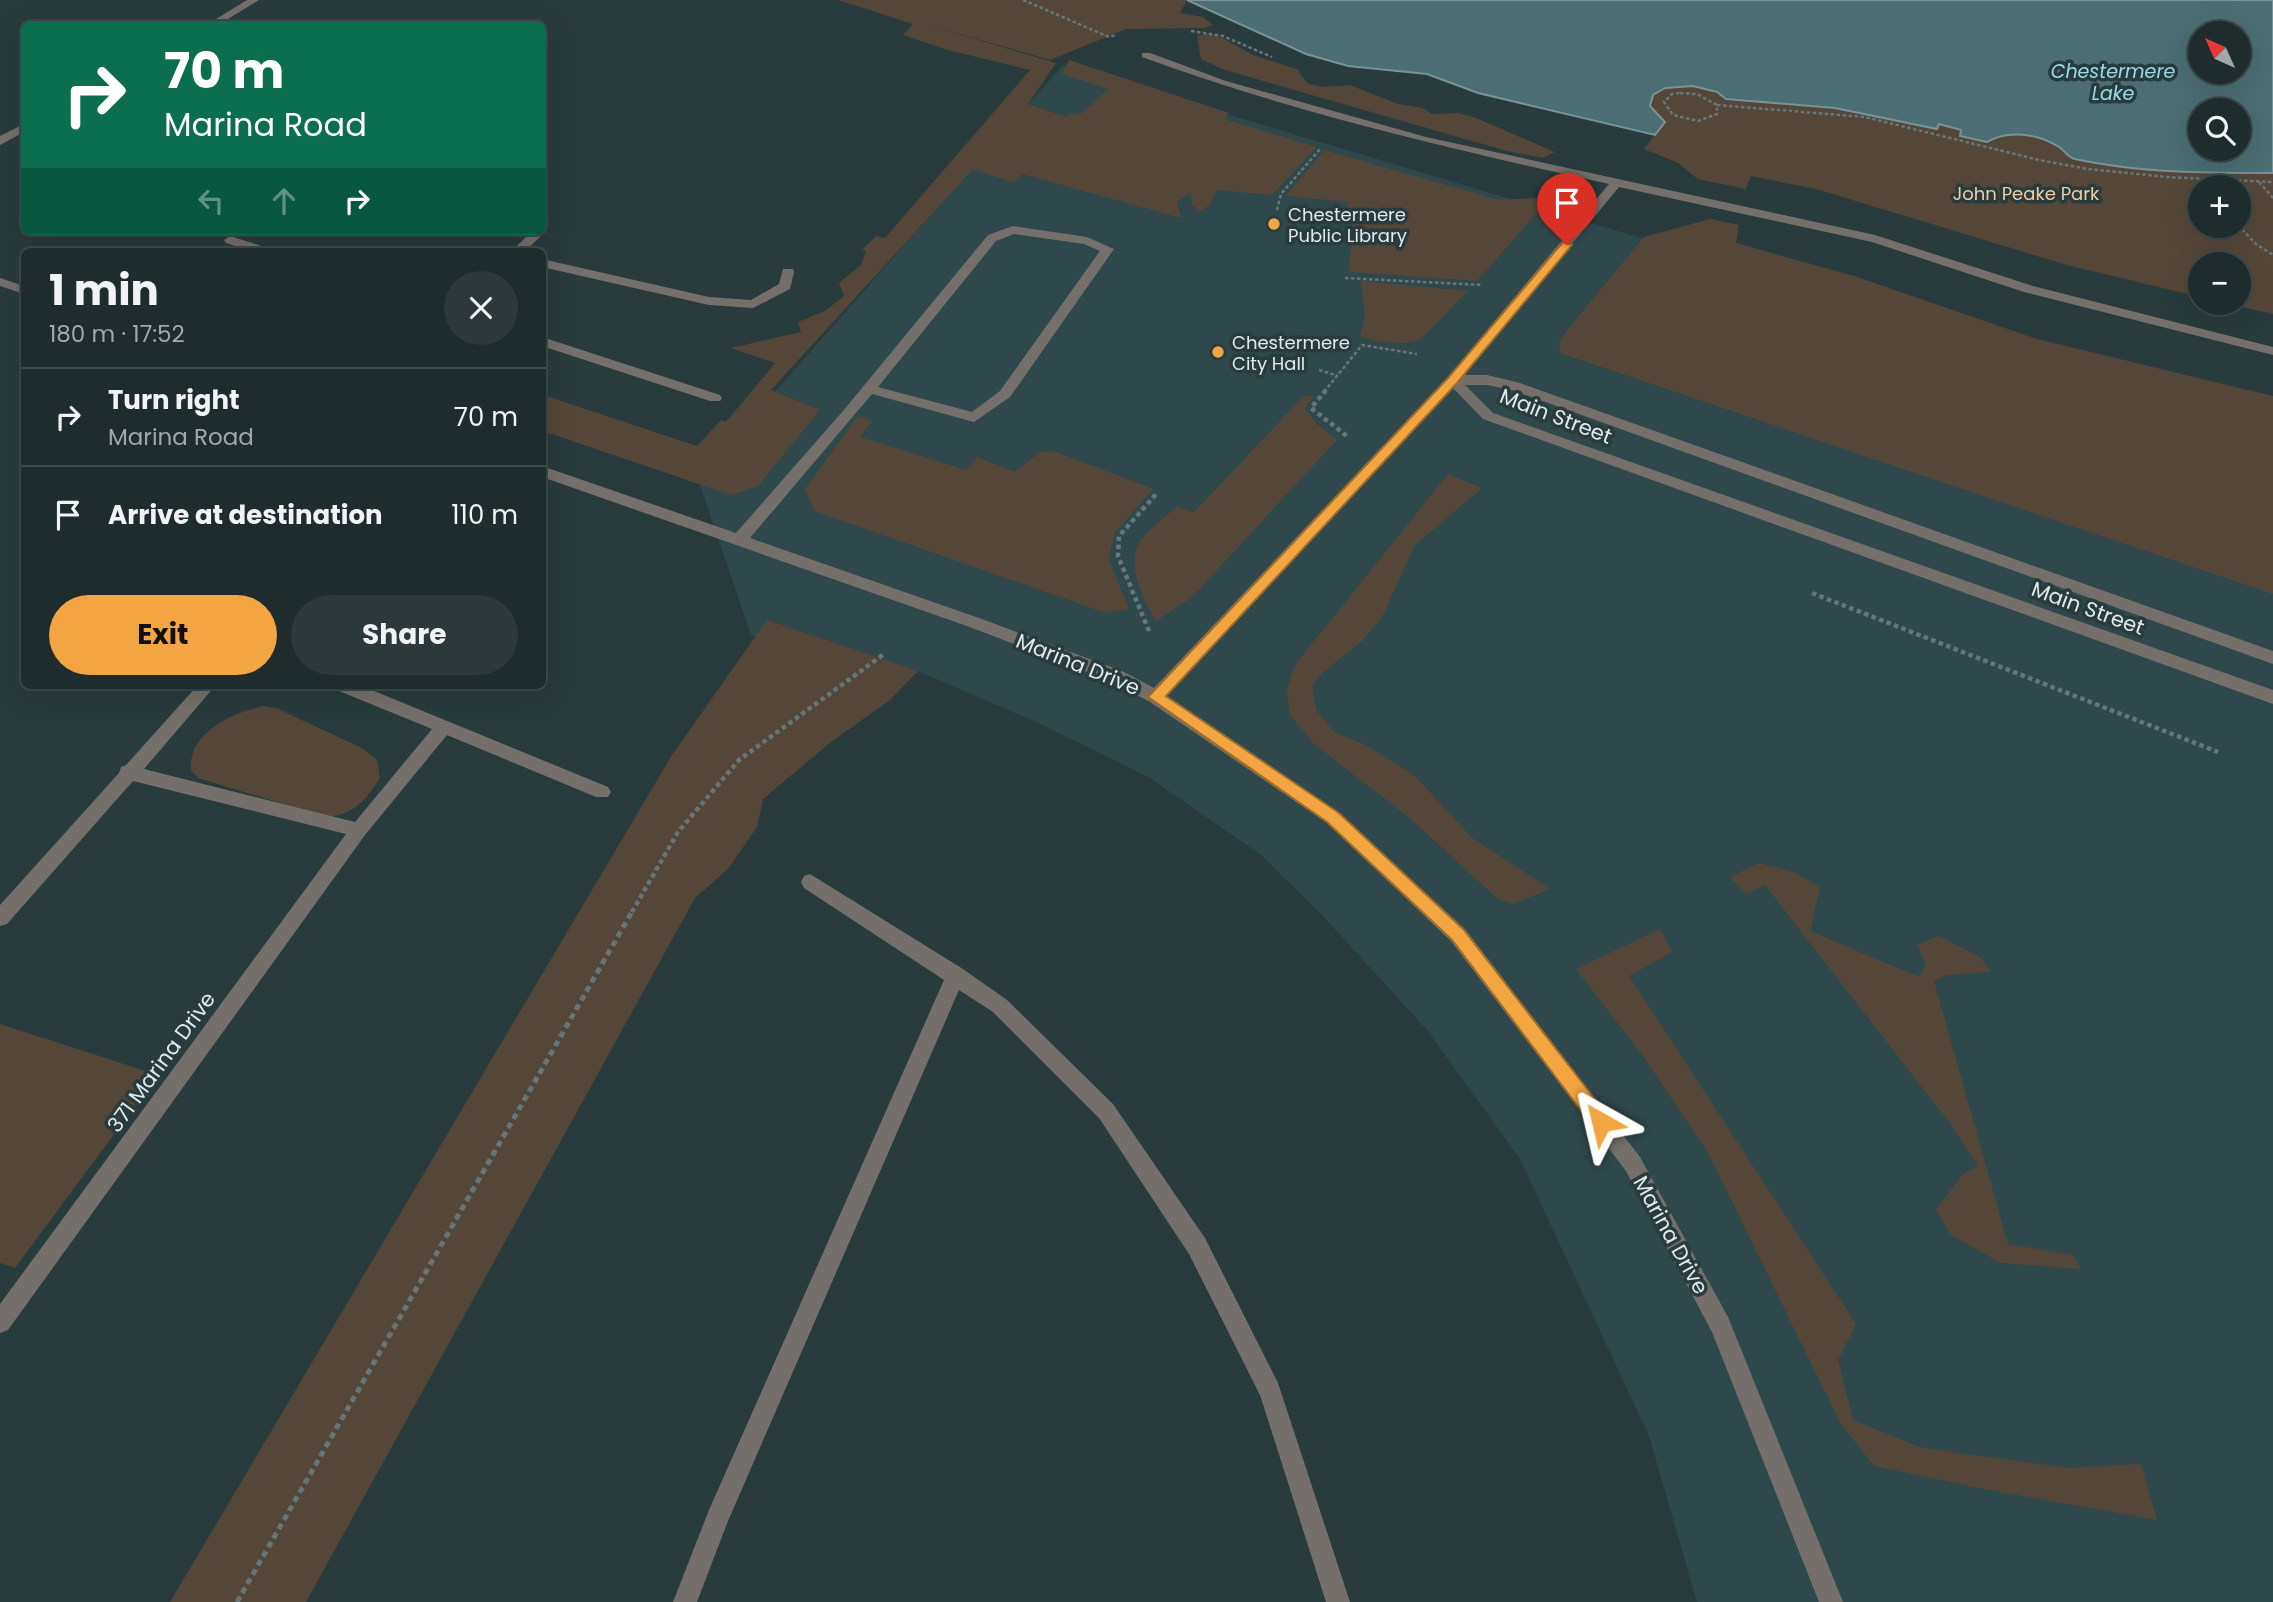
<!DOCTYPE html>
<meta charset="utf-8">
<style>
:root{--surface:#1f2c2e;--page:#2c383a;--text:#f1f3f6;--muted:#a1a7aa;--line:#3c484a;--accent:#f2a541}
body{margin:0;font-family:Poppins,sans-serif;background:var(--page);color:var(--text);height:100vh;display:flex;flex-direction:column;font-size:26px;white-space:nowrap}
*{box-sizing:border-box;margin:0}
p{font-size:23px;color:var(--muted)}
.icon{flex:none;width:38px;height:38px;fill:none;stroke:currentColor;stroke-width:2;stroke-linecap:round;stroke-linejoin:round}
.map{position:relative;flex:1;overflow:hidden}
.sheet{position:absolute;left:21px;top:248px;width:525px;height:441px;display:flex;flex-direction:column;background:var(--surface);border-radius:10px;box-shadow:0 7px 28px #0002,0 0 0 2px var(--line)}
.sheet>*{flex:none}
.hud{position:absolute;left:21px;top:21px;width:525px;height:214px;border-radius:10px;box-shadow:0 7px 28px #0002,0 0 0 2px var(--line);background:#0b6e4f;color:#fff;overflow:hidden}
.needle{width:46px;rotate:315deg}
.tools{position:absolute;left:2188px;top:21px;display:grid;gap:14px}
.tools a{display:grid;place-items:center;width:63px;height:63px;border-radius:50%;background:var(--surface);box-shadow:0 7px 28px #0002,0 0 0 2px var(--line);font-size:35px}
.pin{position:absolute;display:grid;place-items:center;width:60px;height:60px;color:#fff;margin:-72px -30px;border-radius:50% 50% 50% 0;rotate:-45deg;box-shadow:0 0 7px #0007}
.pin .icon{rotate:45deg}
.me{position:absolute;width:77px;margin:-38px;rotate:323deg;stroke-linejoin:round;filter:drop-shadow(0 0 5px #0008)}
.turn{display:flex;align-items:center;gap:24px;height:147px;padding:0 28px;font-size:32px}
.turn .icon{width:91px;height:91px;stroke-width:2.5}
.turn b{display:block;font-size:49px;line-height:60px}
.lanes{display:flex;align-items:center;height:66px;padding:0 28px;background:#0003;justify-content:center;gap:35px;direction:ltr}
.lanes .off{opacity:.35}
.round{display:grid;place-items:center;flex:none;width:74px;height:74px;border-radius:37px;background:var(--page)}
.headline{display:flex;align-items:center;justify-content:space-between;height:119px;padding:0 28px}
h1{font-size:42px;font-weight:700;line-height:52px}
.cta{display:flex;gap:14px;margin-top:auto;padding:14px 28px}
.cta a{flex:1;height:80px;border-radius:42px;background:var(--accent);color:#111;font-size:28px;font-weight:700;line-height:80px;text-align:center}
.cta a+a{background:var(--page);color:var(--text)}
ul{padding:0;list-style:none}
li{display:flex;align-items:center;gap:21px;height:98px;padding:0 28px;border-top:2px solid var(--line)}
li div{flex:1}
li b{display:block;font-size:26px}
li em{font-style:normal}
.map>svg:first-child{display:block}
.built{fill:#2f484c}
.green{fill:#54473a;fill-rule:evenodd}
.water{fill:#4b6e73;stroke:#789397;stroke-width:2;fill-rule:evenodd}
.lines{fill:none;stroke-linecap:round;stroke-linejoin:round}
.path-far2{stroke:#667678;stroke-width:2.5;stroke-dasharray:3.5 2.5;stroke-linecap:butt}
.path-far1{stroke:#667678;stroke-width:4.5;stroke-dasharray:4.5 3.5;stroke-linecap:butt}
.path{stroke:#667678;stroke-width:5;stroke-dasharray:6 4.5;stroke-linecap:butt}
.minor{fill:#746f6a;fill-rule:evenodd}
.route{fill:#f2a541;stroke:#9d6b2a;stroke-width:2}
.poi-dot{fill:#f2a541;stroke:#293b3d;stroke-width:2.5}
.labels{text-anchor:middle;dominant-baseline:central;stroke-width:7;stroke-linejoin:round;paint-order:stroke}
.far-park-label{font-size:18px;fill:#f3cca2;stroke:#293b3d}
.far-poi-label{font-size:18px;fill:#e0eaec;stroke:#293b3d;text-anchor:start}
.far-water-label{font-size:19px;font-style:italic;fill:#97dde7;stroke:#293b3d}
.street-label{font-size:21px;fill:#e0eaec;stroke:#293b3d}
</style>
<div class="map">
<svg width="2273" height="1602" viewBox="0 0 2273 1602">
<rect width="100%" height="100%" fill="#293b3d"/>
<path class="built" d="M1063 65 2273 427V1602H1697L1649 1436 1520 1159 1427 1030 1322 915 1261 855 1150 778 1043 725 918 671 835 661 751 635 698 479Z"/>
<path class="green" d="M838 0H1187L1180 13 1203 17 1213 25 1204 28 1126 29 1050 60 914 21 1056 63 1028 104 1065 117 1071 113 1079 115 1109 89 1062 74 1069 60 1229 113 1224 119 1317 147 1272 195 1216 190 1210 205 1199 212 1192 205 1191 192 1177 201 1181 218 1023 174 1013 182 973 169 771 390 820 410 758 486 731 495 543 431V395L697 446 721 420 726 422 775 363 731 348 801 332 798 322 825 311 844 296 839 283 861 265 866 251 862 250 876 236 885 238 1030 70 948 50 903 35 913 24Z
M1206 34 1221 37 1253 55 1297 69 1308 84 1324 87 1350 85 1398 104 1423 108 1432 114 1459 113 1476 118 1555 152 1543 158 1507 151 1225 70 1201 59 1197 36Z
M1685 85 1703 87 1727 99 1835 108 1938 128V124L1962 130 1960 135 1987 142C2009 130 2038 134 2059 147 2064 151 2069 158 2075 159 2139 174 2208 173 2273 173V314L2225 303H2238V264H2200V297L2067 265 1816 189 1751 176 1746 189 1698 179 1678 163 1644 149 1665 122 1650 106 1653 95 1664 88ZM2200 187H2238V226H2200Z
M1324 150 1499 200 1536 198 1542 207 1477 281 1349 272 1353 218 1344 217 1348 202 1286 196Z
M1710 219 1739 225 1736 243 1854 276 2037 339 2273 396V594L1560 353 1559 342 1568 329 1644 237Z
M1361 281 1468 291 1421 339C1404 347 1379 341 1360 337L1365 315Z
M1304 396 1314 397 1305 408 1317 424 1337 440 1192 597 1156 621C1144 602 1126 565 1139 543 1147 530 1165 518 1176 507L1194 512Z
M858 416 872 421 860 437 966 470 977 457 1015 472 1040 452 1054 451 1153 489 1114 534 1109 560 1129 609 1106 613 814 511 805 489Z
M1448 474 1482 488 1415 545 1382 617 1362 641 1322 673 1312 686 1316 710 1334 732 1366 745 1415 776 1472 838 1550 889 1513 904 1498 899 1411 819 1314 744 1290 715 1287 689 1295 665Z
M767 620 918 671 890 700 831 742 763 799 757 827 728 869 695 898 306 1602H170L672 755Z
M264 706 276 708 362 748 377 760 380 778C366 800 354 815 326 817L198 778 191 770C188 732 234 712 264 706Z
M1759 863 1794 872 1820 887 1810 931 1919 977 1926 965 1917 945 1939 936 1980 957 1991 972 1946 975 1934 981 2008 1244 2073 1255 2081 1269 2001 1263 1951 1235 1936 1210 1963 1174 1978 1166 1952 1126 1765 885 1746 894 1730 877Z
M1660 929 1672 952 1629 976 1856 1324 1838 1360 1853 1420 1919 1447 1966 1454 2068 1468 2141 1464 2157 1520 1984 1489 1874 1466 1841 1424 1707 1151 1643 1056 1576 969Z
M0 1024 158 1075 15 1268 0 1263Z"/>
<path class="water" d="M1187 0H2273V173C2208 173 2139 173 2075 159 2069 158 2065 151 2059 147 2038 134 2009 129 1987 142L1960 136 1961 130 1939 124 1937 129 1835 108 1726 99 1717 92 1693 86 1665 88 1653 95 1650 106 1665 122 1655 135 1478 93 1427 74 1348 66 1306 54ZM2200 33H2238V72H2200ZM2200 110H2238V149H2200Z"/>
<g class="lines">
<path class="path-far2" d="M1023 0 1109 37 1116 35
M1191 31 1223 36 1272 57
M1680 93 1697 94 1717 105V114L1698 121 1673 115 1664 102 1672 94Z
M1717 105 1865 117 2039 160 2088 169 2167 177 2273 182
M2259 182 2273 198
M1277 210 1281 194 1321 148
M2238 225 2256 244 2273 255
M1345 278 1483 285
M1319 370 1338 376
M1324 392 1362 345 1417 354"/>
<path class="path-far1" d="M1326 390 1311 408 1347 436
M1812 593 2218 752
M1149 631 1118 556 1119 536 1158 492
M632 912 678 832 739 760 884 654"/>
<path class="path" d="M237 1602 633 910"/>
<path class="minor" d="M247 0H259L220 24H208Z
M1142 53H1150L1226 81 1426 137 1875 235 2033 286 2273 347V355L2024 292 1872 242 1619 187 1464 375H1487L1520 383 2273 651V664L1512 390 1487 385H1465L1493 413 2273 690V704L1483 419 1453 388 1167 696 1339 813 1465 929 1640 1157 1728 1317 1843 1602H1819L1712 1332 1626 1171 1451 941 1327 823 1150 702 1110 681 967 626 542 477V466L736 533 843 411 988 235 1013 226 1087 237 1114 249 1010 397 974 422 872 394 750 538 979 618 1122 671 1154 688 1448 377 1609 184C1451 149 1294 113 1142 57ZM1014 234 1084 244 1100 251 1000 391 972 412 878 387 996 241Z
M24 124V132L0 145V136Z
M542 228 545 231 543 234 524 252H511L532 231H542Z
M230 236 271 249 273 252H254L226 243 224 240Z
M542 259 709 297 751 300 779 284 783 269H793L794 272 790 289 753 308 709 305 542 267Z
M0 278 24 286V294L0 286Z
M542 337 720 395 722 398 720 401H710L542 346Z
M197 686H215L144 769 355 822 432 729 339 691 337 686H362L608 787 611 792 608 797H596L447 735 365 835 8 1330 0 1333V1304L346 834 133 781 7 924 0 926V905L119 773 121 767 126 765Z
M810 874 963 969 1007 1000 1113 1104 1205 1238 1278 1383 1350 1602H1326L1260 1395 1189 1254 1099 1118 993 1012 959 990 728 1521 697 1602H673L709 1510 944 980 804 888 801 882 804 876Z"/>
</g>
<path class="route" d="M1563 242 1572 245 1457 383 1166 696 1339 813 1464 930 1608 1116 1611 1122 1608 1129 1601 1131 1595 1129 1452 940 1327 822 1148 697 1448 378Z"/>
<g class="poi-dot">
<circle cx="1274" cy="224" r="7"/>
<circle cx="1218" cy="352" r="7"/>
</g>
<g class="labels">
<g class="far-park-label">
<text x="2026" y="193">John Peake Park</text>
</g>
<g class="far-poi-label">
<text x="1288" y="214">Chestermere<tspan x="1288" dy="21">Public Library</tspan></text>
<text x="1232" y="342">Chestermere<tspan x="1232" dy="21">City Hall</tspan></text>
</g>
<g class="far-water-label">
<text x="2113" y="71">Chestermere<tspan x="2113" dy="22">Lake</tspan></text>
</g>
<g class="street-label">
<text transform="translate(1556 416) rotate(21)">Main Street</text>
<text transform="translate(2088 608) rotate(20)">Main Street</text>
<text transform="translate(1078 664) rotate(22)">Marina Drive</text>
<text transform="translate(161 1062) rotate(-54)">371 Marina Drive</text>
<text transform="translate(1671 1235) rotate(61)">Marina Drive</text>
</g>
</g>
</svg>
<div class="tools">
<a><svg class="needle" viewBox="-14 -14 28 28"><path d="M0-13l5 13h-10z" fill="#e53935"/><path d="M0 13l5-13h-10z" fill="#a1a7aa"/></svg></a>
<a><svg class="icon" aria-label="search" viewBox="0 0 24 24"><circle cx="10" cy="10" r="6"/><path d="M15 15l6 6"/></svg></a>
<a>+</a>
<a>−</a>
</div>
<div class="pin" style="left:1567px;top:245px;background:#d93025"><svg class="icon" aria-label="arrive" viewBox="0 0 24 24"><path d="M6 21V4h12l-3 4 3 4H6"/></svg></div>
<svg class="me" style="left:1601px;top:1122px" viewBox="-20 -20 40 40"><path d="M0-17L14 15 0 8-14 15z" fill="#f2a541" stroke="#fff" stroke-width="4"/></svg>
<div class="hud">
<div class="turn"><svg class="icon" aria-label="right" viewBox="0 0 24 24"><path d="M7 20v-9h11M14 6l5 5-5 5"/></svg><div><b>70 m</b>Marina Road</div></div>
<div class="lanes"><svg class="icon off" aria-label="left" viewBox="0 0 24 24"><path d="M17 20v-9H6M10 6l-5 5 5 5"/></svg><svg class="icon off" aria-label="ahead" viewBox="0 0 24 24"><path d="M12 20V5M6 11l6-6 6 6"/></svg><svg class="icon" aria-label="right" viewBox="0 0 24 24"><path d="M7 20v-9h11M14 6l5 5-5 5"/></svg></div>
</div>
<section class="sheet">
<div class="headline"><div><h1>1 min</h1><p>180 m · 17:52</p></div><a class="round"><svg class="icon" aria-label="close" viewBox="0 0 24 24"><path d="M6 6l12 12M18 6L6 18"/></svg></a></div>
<ul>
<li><svg class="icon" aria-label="right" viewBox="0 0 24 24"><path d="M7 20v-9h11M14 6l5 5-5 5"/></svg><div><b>Turn right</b><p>Marina Road</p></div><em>70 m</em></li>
<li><svg class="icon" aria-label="arrive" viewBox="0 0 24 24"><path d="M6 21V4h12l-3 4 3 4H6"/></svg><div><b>Arrive at destination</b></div><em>110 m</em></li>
</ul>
<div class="cta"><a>Exit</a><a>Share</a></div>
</section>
</div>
